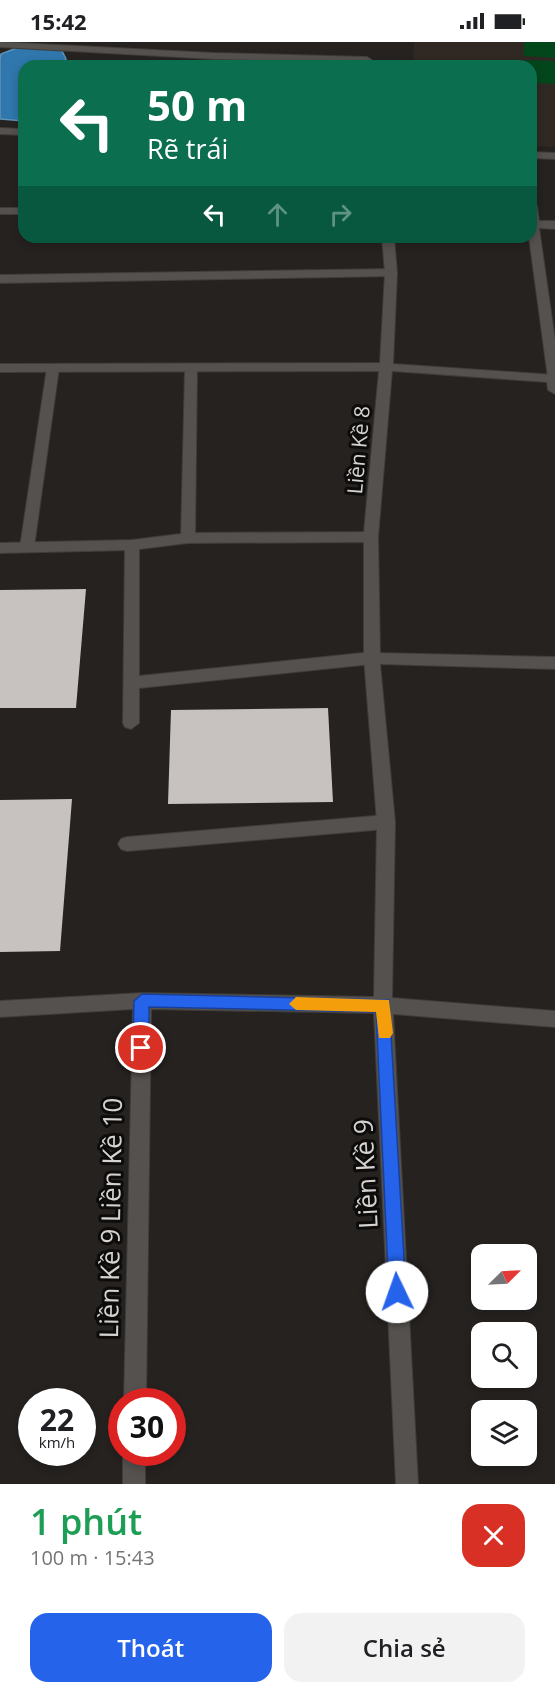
<!DOCTYPE html>
<html lang="vi">
<meta charset="utf-8">
<style>
:root{--surface:#fff;--page:#f2f2f2;--text:#202124;--muted:#757577;--accent:#2563eb}
body{margin:0;font-family:"Open Sans",sans-serif;background:var(--page);color:var(--text);height:100vh;display:flex;flex-direction:column;font-size:22px;white-space:nowrap}
*{box-sizing:border-box;margin:0}
p{font-size:20px;color:var(--muted)}
.icon{flex:none;width:33px;height:33px;fill:none;stroke:currentColor;stroke-width:2;stroke-linecap:round;stroke-linejoin:round}
.map{position:relative;height:1442px;overflow:hidden}
.drawer{display:flex;flex-direction:column;background:var(--surface);flex:1}
.drawer>*{flex:none}
.top-card{position:absolute;left:18px;top:18px;width:519px;height:183px;border-radius:18px;box-shadow:0 3px 9px #0003;background:#0b6e4f;color:#fff;overflow:hidden}
.needle{width:39px;rotate:66deg}
.buttons{position:absolute;left:471px;top:1202px;display:grid;gap:12px}
.buttons a{display:grid;place-items:center;width:66px;height:66px;border-radius:12px;background:var(--surface);box-shadow:0 3px 9px #0003;font-size:30px}
.speed{position:absolute;left:18px;top:1346px;display:flex;gap:12px;font-size:30px;font-weight:700;text-align:center}
.speed>*{display:grid;place-content:center;width:78px;height:78px;border-radius:50%;background:var(--surface);box-shadow:0 3px 9px #0003;line-height:1}
.speed small{font-size:15px;font-weight:400}
.speed .limit{border:9px solid #d22;background:#fff;color:#111}
.pin{position:absolute;display:grid;place-items:center;width:51px;height:51px;color:#fff;margin:-26px;border:3px solid #fff;border-radius:50%;box-shadow:0 2px 6px #0007}
.me{position:absolute;width:66px;margin:-33px;rotate:357deg;stroke-linejoin:round;filter:drop-shadow(0 0 4px #0008)}
.turn{display:flex;align-items:center;gap:21px;height:126px;padding:0 30px;font-size:27px}
.turn .icon{width:78px;height:78px;stroke-width:2.5}
.turn b{display:block;font-size:42px;line-height:51px}
.lanes{display:flex;align-items:center;height:57px;padding:0 30px;background:#0003;justify-content:center;gap:30px;direction:ltr}
.lanes .off{opacity:.35}
.round{display:grid;place-items:center;flex:none;width:63px;height:63px;border-radius:18px;background:var(--page)}
.headline{display:flex;align-items:center;justify-content:space-between;height:102px;padding:0 30px}
h1{font-size:36px;font-weight:600;line-height:45px;color:#1e9e55}
.button{display:flex;gap:12px;margin-top:auto;padding:12px 30px}
.button a{flex:1;height:69px;border-radius:18px;background:var(--accent);color:#fff;font-size:24px;font-weight:600;line-height:69px;text-align:center}
.button a+a{background:var(--page);color:var(--text)}
.status{display:flex;justify-content:space-between;align-items:center;height:42px;padding:0 30px;background:var(--surface);direction:ltr}
.status svg{height:16px;fill:currentColor}
.map>svg:first-child{display:block}
.built{fill:#302822}
.green{fill:#03461c}
.water{fill:#2f77ac;stroke:#6193b7;stroke-width:1.5}
.building{fill:#c7c2bf}
.lines{fill:none;stroke-linecap:round;stroke-linejoin:round}
.service-casing{stroke:#3f3c39;stroke-width:2}
.minor-casing{stroke:#3f3c39;stroke-width:2}
.service{fill:#54514e;fill-rule:evenodd}
.minor{fill:#54514e;fill-rule:evenodd}
.route{fill:#2563eb;stroke:#184099;stroke-width:1.5}
.slow{fill:#f59e0b}
.labels{text-anchor:middle;dominant-baseline:central;stroke-width:6;stroke-linejoin:round;paint-order:stroke}
.street-label{font-size:21px;fill:#d5d3d1;stroke:#0d0c0b}
.near-street-label{font-size:26px;fill:#d5d3d1;stroke:#0d0c0b}
</style>
<div class="status"><b>15:42</b><svg viewBox="0 0 49 12"><path d="M0 12V9h3v3zM5 12V6h3v6zM10 12V3h3v9zM15 12V0h3v12zM26 1h20v11H26zM47 4h2v5h-2z"/></svg></div>
<div class="map">
<svg width="555" height="1442" viewBox="0 0 555 1442">
<rect width="100%" height="100%" fill="#252220"/>
<path class="built" d="M414 0H555V105L531 104V24H413Z"/>
<path class="green" d="M524 0H555V16L524 14Z
M526 18 555 19V42L531 41V24H526Z"/>
<path class="water" d="M19 5 61 7 66 17 61 24H24V79L0 77V17L1 12Z"/>
<path class="building" d="M86 547 76 666H0V548Z
M328 666 333 760 168 762 171 668Z
M72 757 60 909 0 910V758Z"/>
<g class="lines">
<defs>
<path id="service" d="M0 0 213 11 367 15 372 18 367 21 213 17 0 5Z
M531 161 537 164 539 179H555V187L539 186 555 298V340L548 336 529 195H531Z
M0 166H24V172H0Z
M391 227 395 228V234L0 241V233Z
M53 322 59 326 34 505 27 510 20 505 47 326Z
M191 323 197 327 195 496 188 501 181 496 185 327Z
M132 498 139 503V634L372 610 380 616 372 622 139 646V681L131 687 125 685 123 681 125 503Z
M386 773 392 775 395 780 392 785 386 787 127 809 121 807 118 802 121 797 127 795Z"/>
<path id="minor" d="M0 86 24 87V93L0 92Z
M531 110 555 111V117L531 116Z
M382 195H394L397 231 393 322 555 333V352L548 348 547 340 392 329 378 495 380 611 555 615V627L380 622 395 780 392 956 555 969V985L393 972 418 1442H396L374 971 151 967 146 1359H124L133 967 0 975V959L142 951 374 955 377 780 364 616V500L188 501 132 508 0 511V501L132 498 188 491 364 490 379 329 0 330V322L380 321 385 231Z
M123 1410H145V1442H123Z"/>
</defs>
<use href="#service" class="service-casing"/>
<use href="#minor" class="minor-casing"/>
<use href="#service" class="service"/>
<use href="#minor" class="minor"/>
</g>
<path class="route" d="M142 952 389 958 406 1250 404 1256 397 1259 391 1256 389 1250 376 970 149 965V1006L147 1011H135L133 1006 134 959Z"/>
<path class="slow" d="M296 955 389 958 393 991 390 996H379L376 970 296 968 289 962Z"/>
<g class="labels">
<g class="street-label">
<text transform="translate(358 408) rotate(-85)">Liền Kề 8</text>
</g>
<g class="near-street-label">
<text transform="translate(365 1132) rotate(-93)">Liền Kề 9</text>
<text transform="translate(110 1176) rotate(-89)">Liền Kề 9 Liền Kề 10</text>
</g>
</g>
</svg>
<div class="buttons">
<a><svg class="needle" viewBox="-14 -14 28 28"><path d="M0-13l5 13h-10z" fill="#e53935"/><path d="M0 13l5-13h-10z" fill="#757577"/></svg></a>
<a><svg class="icon" aria-label="search" viewBox="0 0 24 24"><circle cx="10" cy="10" r="6"/><path d="M15 15l6 6"/></svg></a>
<a><svg class="icon" aria-label="layers" viewBox="0 0 24 24"><path d="M12 4l9 5-9 5-9-5zM3 14l9 5 9-5"/></svg></a>
</div>
<div class="speed"><div>22<small>km/h</small></div><div class="limit">30</div></div>
<div class="pin" style="left:141px;top:1006px;background:#d93025"><svg class="icon" aria-label="arrive" viewBox="0 0 24 24"><path d="M6 21V4h12l-3 4 3 4H6"/></svg></div>
<svg class="me" style="left:397px;top:1250px" viewBox="-20 -20 40 40"><circle r="19" fill="#fff"/><path d="M0-13L10 11 0 6-10 11z" fill="#2563eb"/></svg>
<div class="top-card">
<div class="turn"><svg class="icon" aria-label="left" viewBox="0 0 24 24"><path d="M17 20v-9H6M10 6l-5 5 5 5"/></svg><div><b>50 m</b>Rẽ trái</div></div>
<div class="lanes"><svg class="icon" aria-label="left" viewBox="0 0 24 24"><path d="M17 20v-9H6M10 6l-5 5 5 5"/></svg><svg class="icon off" aria-label="ahead" viewBox="0 0 24 24"><path d="M12 20V5M6 11l6-6 6 6"/></svg><svg class="icon off" aria-label="right" viewBox="0 0 24 24"><path d="M7 20v-9h11M14 6l5 5-5 5"/></svg></div>
</div>
</div>
<section class="drawer">
<div class="headline"><div><h1>1 phút</h1><p>100 m · 15:43</p></div><a class="round" style="background:#d93025;color:#fff"><svg class="icon" aria-label="close" viewBox="0 0 24 24"><path d="M6 6l12 12M18 6L6 18"/></svg></a></div>
<div class="button"><a>Thoát</a><a>Chia sẻ</a></div>
</section>
